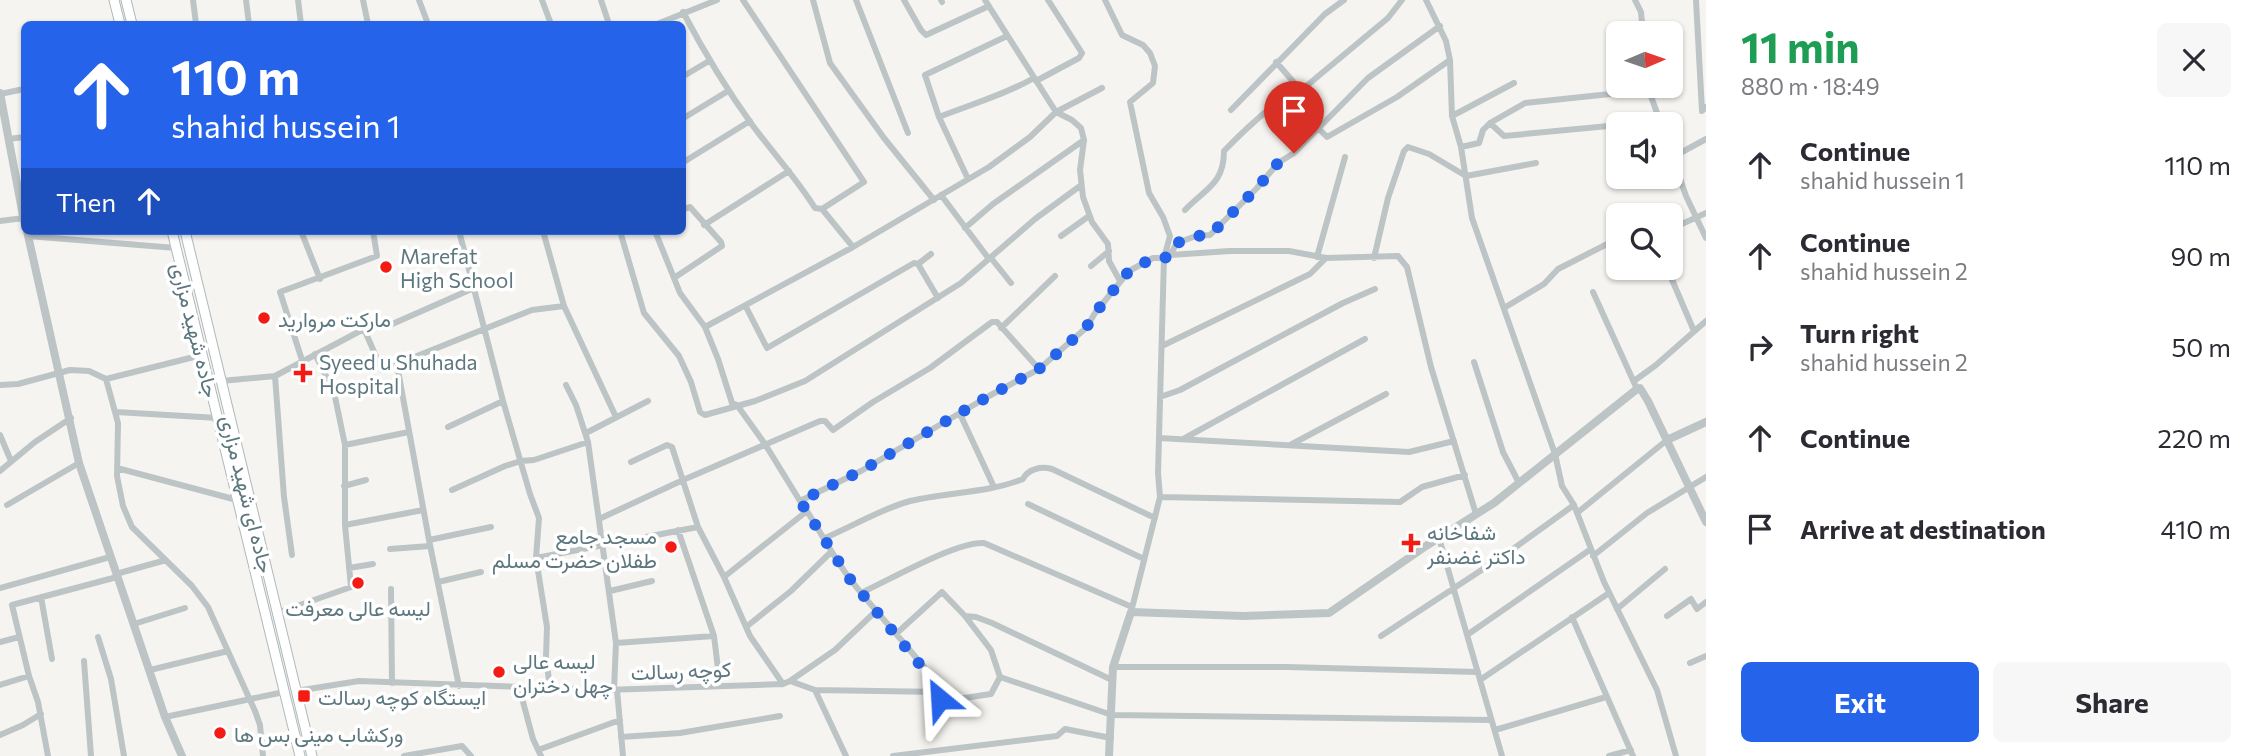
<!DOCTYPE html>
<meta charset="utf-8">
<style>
:root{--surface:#fff;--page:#f7f7f7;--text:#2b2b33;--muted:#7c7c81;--accent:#2563eb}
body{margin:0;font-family:Commissioner,Vazirmatn,sans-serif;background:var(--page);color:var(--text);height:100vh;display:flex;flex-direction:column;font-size:26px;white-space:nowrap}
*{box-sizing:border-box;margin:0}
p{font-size:23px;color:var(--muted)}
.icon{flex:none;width:38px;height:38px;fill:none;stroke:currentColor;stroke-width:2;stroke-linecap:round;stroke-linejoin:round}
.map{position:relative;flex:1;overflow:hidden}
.drawer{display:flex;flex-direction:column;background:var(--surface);width:560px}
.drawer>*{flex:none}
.hud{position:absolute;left:21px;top:21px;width:665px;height:214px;border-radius:10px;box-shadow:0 2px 5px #0004;background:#2563eb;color:#fff;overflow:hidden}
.needle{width:46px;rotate:88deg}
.controls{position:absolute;left:1606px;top:21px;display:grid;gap:14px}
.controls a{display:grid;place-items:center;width:77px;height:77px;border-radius:10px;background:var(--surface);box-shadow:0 2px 5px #0004;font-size:35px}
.pin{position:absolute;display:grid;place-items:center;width:60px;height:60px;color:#fff;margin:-72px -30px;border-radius:50% 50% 50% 0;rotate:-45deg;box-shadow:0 0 7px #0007}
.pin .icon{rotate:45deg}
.me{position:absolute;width:77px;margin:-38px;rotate:333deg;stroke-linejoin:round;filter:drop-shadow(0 0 5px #0008)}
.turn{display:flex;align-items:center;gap:24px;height:147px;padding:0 35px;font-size:32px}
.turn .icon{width:91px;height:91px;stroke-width:2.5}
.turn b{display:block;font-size:49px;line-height:60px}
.then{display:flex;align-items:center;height:66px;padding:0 35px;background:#0003;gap:14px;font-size:26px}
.round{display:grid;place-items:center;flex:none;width:74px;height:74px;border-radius:10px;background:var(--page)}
.headline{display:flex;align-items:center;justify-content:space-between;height:119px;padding:0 35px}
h1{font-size:42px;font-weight:700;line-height:52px;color:#1e9e55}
.cta{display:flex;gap:14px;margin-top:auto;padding:14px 35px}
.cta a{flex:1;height:80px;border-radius:10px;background:var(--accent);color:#fff;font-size:28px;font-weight:700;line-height:80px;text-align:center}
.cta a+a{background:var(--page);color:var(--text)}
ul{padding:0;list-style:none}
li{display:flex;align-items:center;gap:21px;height:91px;padding:0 35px}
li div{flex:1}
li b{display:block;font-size:26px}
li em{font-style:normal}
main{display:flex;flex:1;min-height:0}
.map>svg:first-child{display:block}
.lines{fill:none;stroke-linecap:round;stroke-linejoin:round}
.secondary-casing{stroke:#afb8bb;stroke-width:11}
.minor{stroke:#bdc4c6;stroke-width:6}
.tertiary{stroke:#bdc4c6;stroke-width:8}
.secondary{stroke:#fff;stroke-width:9}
.route{stroke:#2563eb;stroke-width:12;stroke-dasharray:0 21.6}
.poi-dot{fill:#f31b13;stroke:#fff;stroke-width:2.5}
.labels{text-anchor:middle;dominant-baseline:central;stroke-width:7;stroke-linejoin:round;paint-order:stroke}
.poi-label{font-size:21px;fill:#5d777f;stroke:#fff;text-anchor:start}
.street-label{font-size:21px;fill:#5d777f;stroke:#fff}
</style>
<main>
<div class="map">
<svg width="1706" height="756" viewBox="0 0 1706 756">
<rect width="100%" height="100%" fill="#f5f4f0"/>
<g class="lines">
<defs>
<path id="secondary" d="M114 0 120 24
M126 0 132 24
M172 231 300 756
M185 231 312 756"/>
</defs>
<use href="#secondary" class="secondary-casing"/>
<path class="minor" d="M193 0 196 24
M246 0 249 24
M298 0 301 24
M363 0 368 24
M419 0 428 24
M542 0 551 24
M601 0 609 24
M743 0 864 182 822 209
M813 0 830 63 884 138 934 200
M856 0 908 133
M904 0 921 30 926 35 989 6
M941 0 942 2
M985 0 1056 112 1072 120 1081 128 1084 140 1080 170 1083 197 1092 222 1108 244 1109 261 1120 281
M1105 0 1122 35 1143 45 1150 53 1155 66 1153 83 1130 102 1149 193 1163 217 1170 236 1164 258 1158 473 1160 497 1131 612
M1426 0 1446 41 1450 60 1452 116 1461 147 1472 218 1555 454 1562 486 1574 505 1604 582 1657 690 1676 756
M1635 0 1641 12 1643 33
M1696 0 1702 111 1706 107
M683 12C704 52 727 90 753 126 774 154 797 179 815 208L822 209 853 247
M657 24 717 0
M1440 26 1368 78 1294 153 1278 163 1257 188 1210 235 1196 236 1177 243 1170 255 1164 258H1153L1129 271 1095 313 1086 328 1039 369 989 396 861 471 800 501C818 526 831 554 850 579 870 605 892 628 913 654 923 666 940 682 940 699L944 701 991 694 1000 677 1112 715 1491 720
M1276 62 1298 87
M682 77 709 61
M1036 81 1079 58 1082 53 1048 0
M1648 88 1661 124
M0 94 24 89
M1231 110 1325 14 1344 0
M1452 116 1514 83
M939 117C972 104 1004 95 1034 78
M682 119 728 91
M1490 123 1504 136 1619 125
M1625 124 1660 121
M1318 128 1327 137 1397 97 1450 60
M9 139 24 137
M1461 147 1479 143 1483 130 1490 123 1525 103 1648 90
M1671 152 1686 196 1706 238
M1673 157 1706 139
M682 163 750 121
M968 179 939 117 925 75 1007 36
M941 195 989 259
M1185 210C1206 188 1224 184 1224 151 1247 127 1272 105 1298 87L1304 88 1388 18 1402 0
M0 221 24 218
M704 225 789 171
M965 228 993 204 1084 140
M1671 229 1706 213
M301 231 320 279
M459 231 503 401 530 494 539 518 536 558 547 627 546 657 550 688
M543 231 564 306 616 417
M620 231 644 313 679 356 691 382 700 412 705 415 755 401 805 381 961 283 1035 219 1080 186
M655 231 680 293 705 327 718 359 732 403 737 405 765 444 800 501
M28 236 176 248
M1061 236 1089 216
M1170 255 1230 251H1289L1326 258 1398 256 1407 267 1431 367 1476 514
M1317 257 1345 157
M991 258 1011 283
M1374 258 1388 198 1404 151 1408 147 1429 154 1466 176 1536 163
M918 264 931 254
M1091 266 1109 251
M1667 268 1694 331
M674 278 722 246 721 242 690 207 682 210
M1593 292 1637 389
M746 307 767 348 914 263 918 264 938 298
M1504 308 1544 284 1558 269 1619 238
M705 327 853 247 989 167 1030 137 1056 112 1102 88
M1001 328 1055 276
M364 329 382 370 532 310 564 306
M1162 346 1310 274 1326 258
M302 360 280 292 377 256 373 231
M1474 362 1503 452 1519 483
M397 365 429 540 459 686
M275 376 284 497 292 555
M106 379 118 423 117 476 123 506 132 527 192 586 208 607 255 711 260 725 263 756
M221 381 275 376 364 329 381 322 390 325 474 288
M1634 381 1656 365 1706 321
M0 385 18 384 70 370 89 371 106 379 202 355
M566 385 576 405 588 442 616 643 614 690
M1160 397 1180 390 1343 303 1375 289
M116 412 218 418
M960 414 994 487
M448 427 503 401
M586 433 648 401
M0 435 11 461
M1159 438 1409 452 1454 441
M1185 438 1365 339
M1292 444 1386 394
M345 445 409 432
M631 462 667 445 672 447 698 527 724 577 750 636 783 684
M117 468 237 500
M0 471 35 442 71 418
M344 486 366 480
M452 490 505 466 521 461 534 460 588 442
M1160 497 1400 502 1422 487 1465 475
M1028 504 1144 559
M7 505 79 463
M1577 513 1667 440
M599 519 683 480 820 421H825L833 430 873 402 930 368 992 322H997L1039 369
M345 525 423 510
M678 530 714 636 720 685
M825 538C853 526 881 509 910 501 947 492 988 493 1023 479 1028 469 1041 466 1052 469L1155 518
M1439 538 1502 756
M429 540 491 527
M390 549 430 546
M1593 556 1647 513 1706 477
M536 558 698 527
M349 568 373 564
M116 574 166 560
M724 577 807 511
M438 582 481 572
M0 588 110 557
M391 589 392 683
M610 591 652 581
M861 593C889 580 957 541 984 543L1132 607
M41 597 52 659
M1617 609 1665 569
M277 613 351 587 345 525V445L334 392 315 354
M965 616 976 617 992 623 1112 680
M1667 616 1691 599 1697 609 1706 602
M1572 617 1633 756
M134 624 185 608
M746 627 791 591 831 552
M897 633 942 592 965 616 991 650 1000 677
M1467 635 1591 549
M1381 636 1506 554 1574 505
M98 637 111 679 124 756
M0 642 19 637
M616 643 714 636
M84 661 91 756
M1690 663 1706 656
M1113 667H1287L1478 672
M150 670 228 651
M1480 680 1609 593
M790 681 835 650 875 612
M0 685 29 676
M519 687 533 739 541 756
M617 690 623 756
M815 690 846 756
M296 691 359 681 605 690 783 684 790 681 815 690 940 692
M165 717 284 692
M1495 730 1606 697
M0 735 23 725 41 714
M621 737 680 733 780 716
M538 750 620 720
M48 756 38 702 29 676 12 605 117 577
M404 756 462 746 471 756
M893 756 1057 736 1065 729 1111 738
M1609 756 1631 750"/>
<path class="tertiary" d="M0 93 24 221
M27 231 79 463 165 717 182 756
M1667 440 1706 422
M1109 756 1113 667 1131 612 1243 616 1329 613 1426 546 1494 503 1637 389 1640 388 1648 401 1706 522"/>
<use href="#secondary" class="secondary"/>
</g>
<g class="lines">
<path class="route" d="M940 699V692L931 678 849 578 800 501 861 471 989 396 1039 369 1086 328 1095 313 1129 271 1153 258H1164L1170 256 1177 243 1196 236 1210 235 1257 188 1278 163 1294 153"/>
</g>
<g class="poi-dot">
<circle cx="386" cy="267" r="7"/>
<circle cx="264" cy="318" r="7"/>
<path d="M299.5 362.5h7v7h7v7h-7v7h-7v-7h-7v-7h7z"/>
<path d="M1407.5 532.5h7v7h7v7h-7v7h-7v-7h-7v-7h7z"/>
<circle cx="671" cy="547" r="7"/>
<circle cx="358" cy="583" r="7"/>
<circle cx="499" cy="672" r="7"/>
<rect x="297" y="689" width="14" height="14" rx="3.5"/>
<circle cx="220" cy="733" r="7"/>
</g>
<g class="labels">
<g class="poi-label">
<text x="400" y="255">Marefat<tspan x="400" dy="24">High School</tspan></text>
<text x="278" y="318">مارکت مروارید</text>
<text x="319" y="361">Syeed u Shuhada<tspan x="319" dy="24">Hospital</tspan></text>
<text x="1427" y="531">شفاخانه<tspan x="1427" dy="24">داکتر غضنفر</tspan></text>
<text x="657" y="535" text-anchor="end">مسجد جامع<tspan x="657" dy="24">طفلان حضرت مسلم</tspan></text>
<text x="358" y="607" text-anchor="middle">لیسه عالی معرفت</text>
<text x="513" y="660">لیسه عالی<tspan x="513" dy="24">چهل دختران</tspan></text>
<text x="318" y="696">ایستگاه کوچه رسالت</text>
<text x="234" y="733">ورکشاب مینی بس ها</text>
</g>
<g class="street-label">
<text transform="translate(196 330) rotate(76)">جاده شهید مزاری</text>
<text transform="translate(248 494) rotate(76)">جاده ای شهید مزاری</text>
<text transform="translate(681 670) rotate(-2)">کوچه رسالت</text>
</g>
</g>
</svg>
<div class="controls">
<a><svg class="needle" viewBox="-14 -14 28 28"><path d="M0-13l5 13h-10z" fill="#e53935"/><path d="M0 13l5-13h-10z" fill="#7c7c81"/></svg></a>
<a><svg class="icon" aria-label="sound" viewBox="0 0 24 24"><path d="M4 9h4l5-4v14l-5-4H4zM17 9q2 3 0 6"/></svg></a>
<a><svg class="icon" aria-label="search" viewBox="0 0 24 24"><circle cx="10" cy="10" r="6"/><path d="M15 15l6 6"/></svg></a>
</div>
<div class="pin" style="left:1294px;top:153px;background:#d93025"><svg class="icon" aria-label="arrive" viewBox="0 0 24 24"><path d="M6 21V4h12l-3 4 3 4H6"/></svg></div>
<svg class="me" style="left:940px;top:699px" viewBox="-20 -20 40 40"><path d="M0-17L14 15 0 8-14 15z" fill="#2563eb" stroke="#fff" stroke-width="4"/></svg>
<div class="hud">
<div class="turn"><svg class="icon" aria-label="ahead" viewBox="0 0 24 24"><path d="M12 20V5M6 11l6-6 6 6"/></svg><div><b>110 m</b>shahid hussein 1</div></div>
<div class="then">Then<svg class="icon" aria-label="ahead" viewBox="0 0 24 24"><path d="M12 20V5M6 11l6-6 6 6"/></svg></div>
</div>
</div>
<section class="drawer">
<div class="headline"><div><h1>11 min</h1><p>880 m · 18:49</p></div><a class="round"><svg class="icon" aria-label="close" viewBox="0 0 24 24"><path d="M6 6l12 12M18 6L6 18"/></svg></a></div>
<ul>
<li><svg class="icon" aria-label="ahead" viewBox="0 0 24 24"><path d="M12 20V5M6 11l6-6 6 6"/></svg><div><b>Continue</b><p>shahid hussein 1</p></div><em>110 m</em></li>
<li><svg class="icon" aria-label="ahead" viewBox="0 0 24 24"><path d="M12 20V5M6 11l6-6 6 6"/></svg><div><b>Continue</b><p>shahid hussein 2</p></div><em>90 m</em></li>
<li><svg class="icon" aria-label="right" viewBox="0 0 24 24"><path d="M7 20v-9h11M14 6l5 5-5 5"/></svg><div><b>Turn right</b><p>shahid hussein 2</p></div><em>50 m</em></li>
<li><svg class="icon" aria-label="ahead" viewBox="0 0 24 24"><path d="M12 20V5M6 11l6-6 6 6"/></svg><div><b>Continue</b></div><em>220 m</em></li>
<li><svg class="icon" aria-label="arrive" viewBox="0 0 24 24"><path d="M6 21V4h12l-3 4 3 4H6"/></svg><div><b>Arrive at destination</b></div><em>410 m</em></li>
</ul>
<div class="cta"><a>Exit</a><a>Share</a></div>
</section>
</main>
